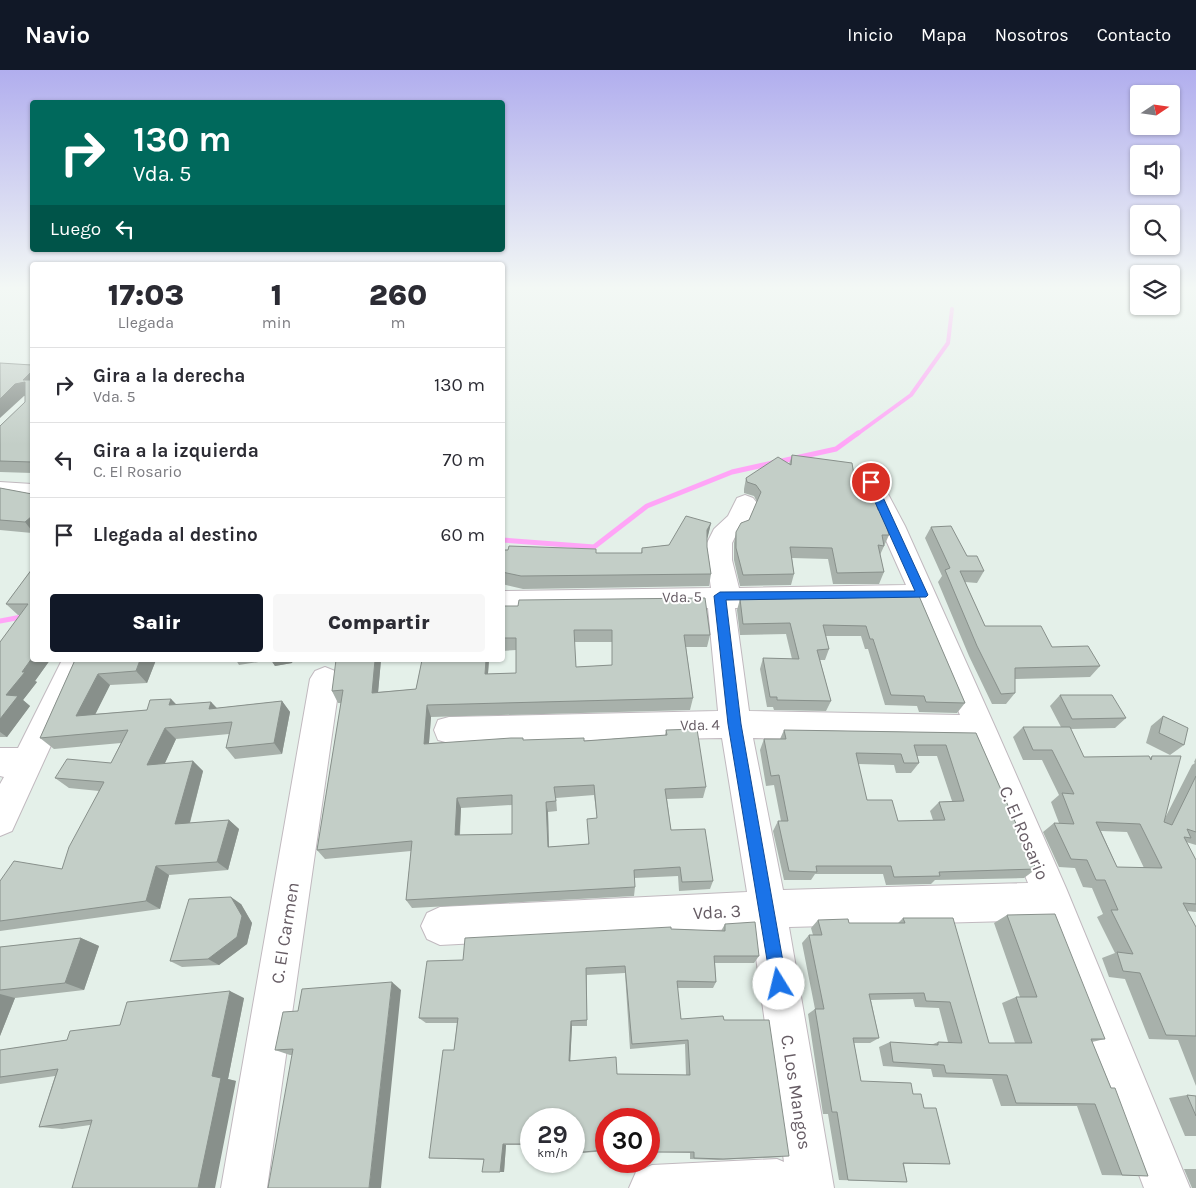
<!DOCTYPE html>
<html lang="es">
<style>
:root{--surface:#fff;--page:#f7f7f7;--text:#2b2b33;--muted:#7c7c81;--line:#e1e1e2;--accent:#111827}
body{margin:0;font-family:Karla,sans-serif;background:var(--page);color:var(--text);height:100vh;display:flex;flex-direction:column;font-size:19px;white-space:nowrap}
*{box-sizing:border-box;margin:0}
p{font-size:16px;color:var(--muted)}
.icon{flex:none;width:28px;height:28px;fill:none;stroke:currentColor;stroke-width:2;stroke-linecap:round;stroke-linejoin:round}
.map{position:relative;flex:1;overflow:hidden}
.drawer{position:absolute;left:30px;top:192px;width:475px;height:400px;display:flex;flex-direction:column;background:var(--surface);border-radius:5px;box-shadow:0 1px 4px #0004}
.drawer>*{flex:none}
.guide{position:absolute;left:30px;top:30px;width:475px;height:152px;border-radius:5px;box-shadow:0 1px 4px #0004;background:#00695c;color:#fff;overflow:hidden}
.needle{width:32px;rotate:77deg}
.buttons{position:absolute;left:1130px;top:15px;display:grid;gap:10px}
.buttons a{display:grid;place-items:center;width:50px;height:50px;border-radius:5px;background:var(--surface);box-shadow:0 1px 4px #0004;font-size:25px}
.speed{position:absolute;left:520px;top:1038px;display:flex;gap:10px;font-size:25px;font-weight:700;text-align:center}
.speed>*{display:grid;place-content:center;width:65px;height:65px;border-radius:50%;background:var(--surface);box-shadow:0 1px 4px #0004;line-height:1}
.speed small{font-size:12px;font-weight:400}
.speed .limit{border:8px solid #d22;background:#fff;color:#111}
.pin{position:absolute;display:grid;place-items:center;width:42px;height:42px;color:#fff;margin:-21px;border:2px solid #fff;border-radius:50%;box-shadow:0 1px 5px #0007}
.me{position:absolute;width:55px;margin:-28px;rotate:351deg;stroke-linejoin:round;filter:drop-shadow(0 0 4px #0008)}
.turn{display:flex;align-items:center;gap:18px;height:105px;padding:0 20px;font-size:22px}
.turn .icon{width:65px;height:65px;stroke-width:2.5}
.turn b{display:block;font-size:35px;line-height:42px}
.then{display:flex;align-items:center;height:48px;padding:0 20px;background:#0003;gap:10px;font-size:19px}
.eta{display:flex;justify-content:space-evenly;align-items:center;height:85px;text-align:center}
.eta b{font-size:30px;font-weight:800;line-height:35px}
.primary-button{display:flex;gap:10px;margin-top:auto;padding:10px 20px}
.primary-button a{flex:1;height:58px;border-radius:5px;background:var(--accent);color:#fff;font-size:20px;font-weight:800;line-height:58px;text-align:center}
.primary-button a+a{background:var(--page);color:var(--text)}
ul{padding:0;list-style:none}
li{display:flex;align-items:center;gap:15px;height:75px;padding:0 20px;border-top:1px solid var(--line)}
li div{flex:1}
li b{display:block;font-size:19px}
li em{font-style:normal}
header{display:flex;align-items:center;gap:30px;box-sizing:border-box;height:70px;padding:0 25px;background:var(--accent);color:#fff}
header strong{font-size:24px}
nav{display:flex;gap:28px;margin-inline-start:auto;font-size:18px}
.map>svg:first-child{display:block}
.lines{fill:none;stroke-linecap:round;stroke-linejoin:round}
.stream-far1{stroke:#ffa5f7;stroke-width:4}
.stream{stroke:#ffa5f7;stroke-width:5}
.minor-casing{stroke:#c1b9bf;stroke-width:2}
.minor{fill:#fff;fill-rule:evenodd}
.wall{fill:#a8b1ab;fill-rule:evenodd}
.shaded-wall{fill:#88908b}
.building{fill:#c3cec7;stroke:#88908b;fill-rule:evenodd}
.route{fill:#1a73e8;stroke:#114b97}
.labels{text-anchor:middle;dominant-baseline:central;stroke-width:4;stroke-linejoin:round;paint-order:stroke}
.street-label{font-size:15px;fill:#665c64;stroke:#fff}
.near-street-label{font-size:18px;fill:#665c64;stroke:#fff}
</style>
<header>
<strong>Navio</strong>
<nav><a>Inicio</a><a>Mapa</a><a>Nosotros</a><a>Contacto</a></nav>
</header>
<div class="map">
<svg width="1196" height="1118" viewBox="0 0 1196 1118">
<rect width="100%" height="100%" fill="#e4f0e9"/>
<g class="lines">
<path class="stream-far1" d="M856 365 911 325 948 273 952 239"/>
<path class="stream" d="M502 470 594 477 647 436 732 402 836 379 858 363
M0 551 32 545"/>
<defs>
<path id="minor" d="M871 405 879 407 905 456 996 659 1066 818 1190 1118H1144L1042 850 789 857 834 1118H629L636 1102 652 1095 777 1089 784 1092 752 858 440 875 427 869 421 856 427 843 440 837 747 822 722 668 449 673 438 670 434 660 438 650 449 647 718 641 708 538 502 541V521L711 518 707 490V473L714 459 728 446 737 428 745 425 753 428 757 433 746 457 737 463 732 473V490L739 518 906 515 860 412 863 407ZM914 535 960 645 749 641 735 538ZM753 668 971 672 1028 813 783 820Z
M0 412 32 414V428L0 426Z
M62 590H90L12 761 0 766V714L4 707 0 706V678H18Z
M325 597 335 601 340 609 267 1118H221L310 609 315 601Z"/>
</defs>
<use href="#minor" class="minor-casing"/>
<use href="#minor" class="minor"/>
</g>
<path class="wall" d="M32 295V403L0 402V356L25 332V325L24 326Z
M792 385 854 405 878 440 889 465 880 485 884 502 879 514H833L828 489 792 488 794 504 791 515 740 516 734 490V473L736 462 749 450 757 432 754 426 744 423V419L746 408 789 394Z
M0 418 32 424V463L0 460Z
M711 453 707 468V477L711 504 709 516 523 519 502 514V480L596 483H641L642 478 669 475Z
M931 457 967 486 984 501 977 513 965 512 985 556 1052 577 1100 596 1090 607 1015 609V623L1006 634H992L969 586 938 512 942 506 925 468Z
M32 499V590H50L35 611 37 612 23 630 30 636 7 667H0V572L20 545H18L6 534Z
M919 526 965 633 957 643 919 642 917 636 885 635 868 579H865L861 566H826L829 579 825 590H820L831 631 826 641 774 640 773 637H767L760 599 763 588 792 589 786 564 740 565 737 540 740 529Z
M502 536 710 565 707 577H686L693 628 690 640 431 647 429 673 524 670 584 671 665 665 666 660 706 717 703 728 667 729 671 760 713 811 710 819 679 821 678 806 634 808 635 817 634 826 412 838 406 830 411 781 325 789 317 780 341 633H338L332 621 381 590 378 622 416 619 422 590H489L488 604 516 603V580L502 581ZM574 572H612V595L576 597ZM594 725 597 748 588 774 549 777 548 742 557 741 556 728ZM512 735V764L460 765 461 738Z
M75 590H156L147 613 110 615 95 644 147 640 171 629 177 635 211 632 217 638 282 631 290 642 282 684 235 689 226 678 229 664 176 669 165 693 193 691 203 701 190 753 229 750 239 759 228 800 169 805 160 839 0 861V811L62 799 99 721 69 718 55 708 111 693 121 673 54 679 40 668Z
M236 590H293L292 593 275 596 271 590 239 595Z
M1060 625 1126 648 1115 658 1070 659 1084 687 1150 688 1152 686 1164 750 1192 695 1195 693 1194 692 1196 688V775L1186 772 1196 790V842L1187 841 1196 857V1016L1178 970 1149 969 1125 909 1109 907 1102 888 1115 883 1097 847 1103 844 1092 818 1083 817 1075 798 1059 797 1043 762 1054 753H1059L1051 732 1059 725 1042 690H1023L1013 667 1023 657H1061L1050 636ZM1101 761 1127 762 1144 798 1117 797Z
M1163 646 1184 675 1170 685 1146 673 1151 656Z
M784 660 976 663 1036 799 1024 808 935 810 931 814 886 815 883 804H815L811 810H784L773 761 778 751H781L774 715 766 716 760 680 764 669H780ZM917 686H937L952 731 939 732 930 741 933 750 898 751 867 730 858 694 894 695 896 703H911L919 693Z
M241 834 252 853 247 874 219 895 182 897 170 891Z
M1007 845 1105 969 1092 972 1148 1106 1102 1105 1077 1036H1001L992 1009 933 1007 931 999 883 996 879 977 890 972 931 975 938 972H948L939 938 915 937 913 929 871 930 879 968 870 973H854L861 1011 913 1024 924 1038 950 1094H904L907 1112 839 1110 828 1044H823L808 944 815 939 802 873 809 865H813L811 858 818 850 849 853H898L903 848 989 973H1015L1002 933 1016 927H1020L994 853Z
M725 854 759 886 754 893H715L716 912 713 918H677L681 949 724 950 781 1087 718 1090 690 1089V1083L649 1082V1049H606V1081L583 1083H574V1049H531V1075H506L504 1102 484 1090 429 1088 454 980 457 953H426L419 948 463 890 671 859 721 861ZM625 903 630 979 685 974 686 1005 617 1004 570 990 572 956H587V905Z
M81 868 99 876 84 920 15 928 0 966V877Z
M401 920 292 985H290L275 980 298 941Z
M244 928 228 1009 236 1011 90 1055 62 1059 39 1057 55 1006 0 1014V980L67 970 120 955Z
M1187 1025 1196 1026V1066H1185L1169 1028Z
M1184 1099H1196V1118H1192Z"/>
<path class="shaded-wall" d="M32 301V324L24 326 0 348V329L15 314 23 310Z
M32 446V461L25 452Z
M711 453 708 466 705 473 707 460Z
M32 588V590H50L35 611 37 612 23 630 30 636 7 667 0 662V649L6 625Z
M140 590H156L147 613 136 601Z
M271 590H293L292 593 275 596Z
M375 590H381L377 634 372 623Z
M486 590H489L487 615 485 604Z
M98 604 110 615 89 657 76 646Z
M171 629 181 640 169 635Z
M282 631 290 642 282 684 274 673Z
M211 632 221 643 209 639Z
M427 635 431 647 428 685 424 674Z
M165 658 176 669 159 706 147 695Z
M193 691 203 701 187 763 175 754Z
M457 728 461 738 459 774 455 765Z
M546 732 548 742 549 786 548 777Z
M229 750 239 759 228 800 217 792Z
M156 796 169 805 160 839 146 831Z
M231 827 241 834 252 853 247 874 219 895 208 889Z
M81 868 99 876 84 920 65 913Z
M392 912 401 920 381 1118H369Z
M230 921 244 928 228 1009 236 1011 215 1118H198L212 1006Z
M0 924 15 928 0 966Z
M571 951 572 956 570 995 569 991Z
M503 1074 506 1075 504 1102H500Z"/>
<path class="building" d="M0 293 32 295V301L23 310H32V392L0 391V356L25 332V312L15 314 0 329Z
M792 385 852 393 854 405 865 406 869 426 874 427 878 440H881L885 451 889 465H882L884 476 878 475 884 502 837 503 832 478 790 477 794 504 743 505 736 478V462L741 453 749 450 761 422 756 415 747 412 746 408 778 387 791 395Z
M0 418 32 424V446L25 452 0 450Z
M686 446 711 453 707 460V477L711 504 521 506 502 502V480H508L509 476 596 479V483H642V478L669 475Z
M951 456 967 486H977L984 501H960L985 556H1041L1052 577 1088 576 1100 596 1015 598V623L1001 624 977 576 945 500 950 498 931 457Z
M32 499V588L22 602H25L6 625 18 626 0 649V572L28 534H6Z
M919 526 965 633 926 632 924 626 891 625 873 569H870L866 556 823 555 829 579 817 580 831 631 777 630V627H770L763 588 799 589 790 553 743 554 740 529Z
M705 528 710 565H684L693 628 427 635 424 674 511 668H523V670L584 668V671L667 665 666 660 697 659 706 717 665 719 671 760 705 759 713 811 682 812 680 797 634 800 635 817 406 830 412 771 317 780 343 620 332 621 336 590H375L372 623 416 619 422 590H486L485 604 516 603V568H502V536H518L519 530ZM574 560H612V595L576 597ZM594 715 597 748 587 749 589 774 548 777 546 732 556 731 554 717ZM512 725V764L455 765 457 728Z
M75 590H140L136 601 98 604 76 646 147 640 150 630 171 629 169 635 211 632 209 639 282 631 274 673 226 678 232 652 165 658 147 695 193 691 175 754 229 750 217 792 156 796 146 831 0 851V811L14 791 62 799 69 777 104 712 55 708 67 689 111 693 128 660 40 668Z
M1060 625H1112L1126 648 1072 649Z
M1163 646 1188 658 1184 675 1159 663Z
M1023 657H1070L1084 687 1149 686 1151 690 1152 686H1181L1164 752 1172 755 1196 706V762L1187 759 1191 768 1184 767 1196 790V834L1183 833 1196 857V966L1166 965 1140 903 1123 901 1117 882 1133 884 1111 840H1118L1105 810H1096L1087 790 1071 789 1054 753 1074 754 1062 723 1074 724 1052 680H1033ZM1096 752 1140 754 1162 798 1117 797Z
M784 660 976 663 1036 799 939 802 940 806 894 807 891 796H816L817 802 789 801 778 751H788L779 705 771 706 764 669H786ZM914 675H946L964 731 939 732 945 750 898 751 892 730H867L856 683 901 684 904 693H919Z
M231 827 242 846 237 867 208 889 170 891 189 829Z
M1055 844 1105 969H1091L1111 1018H1115L1148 1106 1122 1105 1095 1034 1016 1033 1007 1005 946 1003 944 995 893 992 890 972 938 975V972L962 973 950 932 926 931 924 923 869 924 879 968H853L861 1011 911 1013 913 1024H921L924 1038H936L950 1094 903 1093 907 1112 848 1110 837 1042H832L815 939H824L809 865H822L818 850 848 849 849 853H905L903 848H953L989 973H1032L1016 927H1037L1007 845Z
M755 852 759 886H714L716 912 677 911 681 949 723 946 724 950H769L789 1086 723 1089 694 1088V1082H649V1049H606V1080L583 1082H574V1049H531V1074H503L500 1102H482L484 1089 429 1088 443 980H454L458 948H419L427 891 463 890 465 868 671 857V859L725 861V854ZM625 896 632 974 688 970 690 1005 617 1004 616 987 569 991 571 951 587 950 586 898Z
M81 868 65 913 0 920V877Z
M392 912 369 1118H268L293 979 275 980 283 942 298 941 302 919Z
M230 921 212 1006 221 1008 198 1118H72L92 1050 39 1057 58 999 0 1007V980L67 970 70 961 120 955 127 932Z
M1187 1025 1196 1026V1046Z"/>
<linearGradient id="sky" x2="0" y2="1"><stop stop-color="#b1aeee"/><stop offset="0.58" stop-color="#f3f8f5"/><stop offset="1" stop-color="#f3f8f5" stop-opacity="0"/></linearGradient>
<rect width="1196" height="375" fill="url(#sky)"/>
<path class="route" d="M871 409 876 412 928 525 926 527 726 530 741 654 787 914 785 919 779 922 774 919 771 914 728 654 714 526 720 522 915 521 866 412Z"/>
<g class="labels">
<g class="street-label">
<text transform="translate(682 527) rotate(-1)">Vda. 5</text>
<text transform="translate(700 655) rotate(-1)">Vda. 4</text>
</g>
<g class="near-street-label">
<text transform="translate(1024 763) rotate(67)">C. El Rosario</text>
<text transform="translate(717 842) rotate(-3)">Vda. 3</text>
<text transform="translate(285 863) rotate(-81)">C. El Carmen</text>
<text transform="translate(796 1022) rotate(81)">C. Los Mangos</text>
</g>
</g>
</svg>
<div class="buttons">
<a><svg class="needle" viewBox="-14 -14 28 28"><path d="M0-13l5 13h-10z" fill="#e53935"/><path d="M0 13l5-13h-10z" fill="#7c7c81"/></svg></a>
<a><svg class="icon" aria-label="sound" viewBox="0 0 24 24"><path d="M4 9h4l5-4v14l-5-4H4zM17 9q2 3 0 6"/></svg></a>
<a><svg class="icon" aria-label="search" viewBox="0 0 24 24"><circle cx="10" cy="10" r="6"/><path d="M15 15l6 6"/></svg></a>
<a><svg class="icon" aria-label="layers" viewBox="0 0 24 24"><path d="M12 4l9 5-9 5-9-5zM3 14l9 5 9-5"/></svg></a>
</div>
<div class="speed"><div>29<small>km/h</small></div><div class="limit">30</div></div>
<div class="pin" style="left:871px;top:412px;background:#d93025"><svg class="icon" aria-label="arrive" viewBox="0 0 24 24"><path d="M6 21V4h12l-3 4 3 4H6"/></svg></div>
<svg class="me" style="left:779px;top:914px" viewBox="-20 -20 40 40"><circle r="19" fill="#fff"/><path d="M0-13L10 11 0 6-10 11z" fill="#1a73e8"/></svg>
<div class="guide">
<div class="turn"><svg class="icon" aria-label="right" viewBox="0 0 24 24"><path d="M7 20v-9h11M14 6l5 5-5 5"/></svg><div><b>130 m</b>Vda. 5</div></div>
<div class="then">Luego<svg class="icon" aria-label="left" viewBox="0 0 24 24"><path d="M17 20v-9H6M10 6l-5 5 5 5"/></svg></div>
</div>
<section class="drawer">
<div class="eta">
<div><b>17:03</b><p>Llegada</p></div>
<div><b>1</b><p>min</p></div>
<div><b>260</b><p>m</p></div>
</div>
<ul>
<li><svg class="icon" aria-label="right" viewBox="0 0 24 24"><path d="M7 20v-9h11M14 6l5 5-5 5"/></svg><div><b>Gira a la derecha</b><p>Vda. 5</p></div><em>130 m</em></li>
<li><svg class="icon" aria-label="left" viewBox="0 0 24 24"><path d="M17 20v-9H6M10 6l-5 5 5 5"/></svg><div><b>Gira a la izquierda</b><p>C. El Rosario</p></div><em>70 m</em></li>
<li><svg class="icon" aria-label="arrive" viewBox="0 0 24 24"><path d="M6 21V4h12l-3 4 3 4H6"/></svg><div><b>Llegada al destino</b></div><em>60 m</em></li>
</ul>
<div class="primary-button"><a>Salir</a><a>Compartir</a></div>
</section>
</div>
